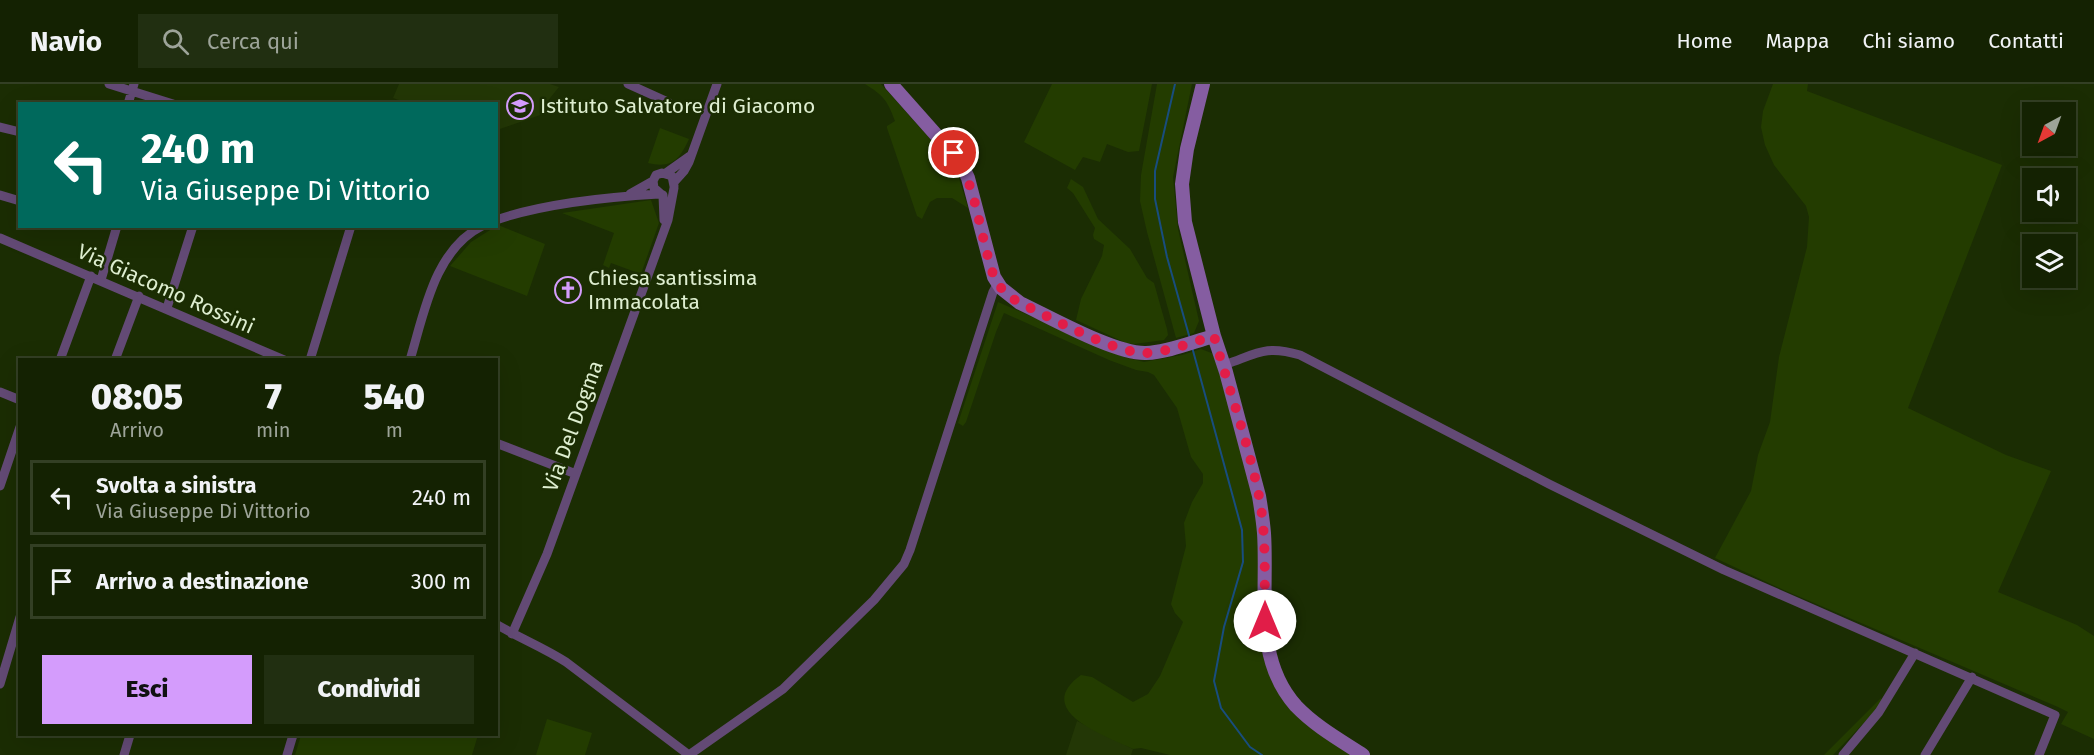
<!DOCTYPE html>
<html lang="it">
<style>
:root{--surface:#142202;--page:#212f11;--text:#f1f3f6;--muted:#9da499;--line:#333f24;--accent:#d49cfc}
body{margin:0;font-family:"Fira Sans",sans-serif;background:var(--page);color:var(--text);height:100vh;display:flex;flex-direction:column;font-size:22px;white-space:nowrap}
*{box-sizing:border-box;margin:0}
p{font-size:20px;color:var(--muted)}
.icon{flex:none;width:33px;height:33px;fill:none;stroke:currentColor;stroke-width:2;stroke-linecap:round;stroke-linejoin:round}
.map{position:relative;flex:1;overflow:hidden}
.details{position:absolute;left:18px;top:274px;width:480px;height:378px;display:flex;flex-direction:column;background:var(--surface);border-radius:0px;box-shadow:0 6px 24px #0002,0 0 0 2px var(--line)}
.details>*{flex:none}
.guide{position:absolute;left:18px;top:18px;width:480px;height:126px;border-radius:0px;box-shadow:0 6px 24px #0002,0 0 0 2px var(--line);background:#00695c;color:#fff;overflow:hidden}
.needle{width:39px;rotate:221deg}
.fabs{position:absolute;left:2022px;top:18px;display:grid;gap:12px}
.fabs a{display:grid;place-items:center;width:54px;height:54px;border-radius:0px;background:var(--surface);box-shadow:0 6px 24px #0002,0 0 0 2px var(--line);font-size:30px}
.pin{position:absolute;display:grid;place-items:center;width:51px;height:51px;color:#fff;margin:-26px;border:3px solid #fff;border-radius:50%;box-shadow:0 2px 6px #0007}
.me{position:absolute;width:66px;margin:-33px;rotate:0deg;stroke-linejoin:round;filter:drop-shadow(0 0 4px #0008)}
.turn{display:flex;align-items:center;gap:21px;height:126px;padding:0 24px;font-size:27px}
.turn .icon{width:78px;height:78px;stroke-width:2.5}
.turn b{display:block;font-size:42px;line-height:51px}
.eta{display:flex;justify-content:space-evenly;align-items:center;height:102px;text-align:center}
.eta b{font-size:36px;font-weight:800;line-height:42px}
.primary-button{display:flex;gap:12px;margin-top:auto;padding:12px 24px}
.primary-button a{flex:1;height:69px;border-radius:0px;background:var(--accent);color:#111;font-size:24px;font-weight:800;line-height:69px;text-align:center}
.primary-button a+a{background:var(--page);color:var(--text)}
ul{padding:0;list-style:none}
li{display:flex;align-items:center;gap:18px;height:75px;margin:0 12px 9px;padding:0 12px;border:3px solid var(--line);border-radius:0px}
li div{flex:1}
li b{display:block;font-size:22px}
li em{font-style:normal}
header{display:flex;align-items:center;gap:36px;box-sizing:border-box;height:84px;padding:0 30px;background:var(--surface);border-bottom:2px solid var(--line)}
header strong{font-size:28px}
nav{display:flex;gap:33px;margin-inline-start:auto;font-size:21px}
.search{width:420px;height:54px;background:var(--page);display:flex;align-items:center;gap:15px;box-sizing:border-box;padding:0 21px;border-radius:0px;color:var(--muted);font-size:22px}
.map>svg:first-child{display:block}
.built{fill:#233706}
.green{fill:#233c00}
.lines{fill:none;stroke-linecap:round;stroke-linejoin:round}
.stream{stroke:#184d7e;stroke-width:2}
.street{stroke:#634a75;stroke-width:9}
.secondary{stroke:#855da1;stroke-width:14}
.route{stroke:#e11d48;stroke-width:10;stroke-dasharray:0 18}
.labels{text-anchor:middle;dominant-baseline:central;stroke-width:5;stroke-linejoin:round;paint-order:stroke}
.poi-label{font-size:21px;fill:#deeed0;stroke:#1b2d03;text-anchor:start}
.street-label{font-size:21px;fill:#deeed0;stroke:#1b2d03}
</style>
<header>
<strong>Navio</strong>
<div class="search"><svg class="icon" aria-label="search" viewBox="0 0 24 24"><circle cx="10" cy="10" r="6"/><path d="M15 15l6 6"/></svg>Cerca qui</div>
<nav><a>Home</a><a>Mappa</a><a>Chi siamo</a><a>Contatti</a></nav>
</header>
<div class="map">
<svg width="2094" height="671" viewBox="0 0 2094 671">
<rect width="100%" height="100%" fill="#1b2d03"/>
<path class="built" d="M399 0H550L559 3 542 24 543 30 497 46 496 20 407 19 393 14Z
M1077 637 1133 665 1131 671H1066Z"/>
<path class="green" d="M865 0H881L947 74 958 91 968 124 952 114H937L930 118 922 135 917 132 887 44V42L895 37C887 16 884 12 865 0Z
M1052 0H1152L1139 67 1128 68 1107 60 1100 78 1083 73 1075 86 1024 58Z
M1157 0H1192L1173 93 1178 145 1199 237 1194 249 1176 254 1147 148 1140 117 1141 91Z
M1773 0H1808L1807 7 2002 81 1908 324 2006 371 2051 387 1998 508 2077 541 2094 552V655L2061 640 2068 628 2058 623 1786 507 1715 474 1751 407 1758 371 1770 338 1779 273 1807 163 1809 133 1806 122 1774 81 1765 61 1761 43 1763 27Z
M660 44 689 55C680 75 672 85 648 79Z
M1071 95 1083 103 1098 135 1130 165 1147 194 1154 199 1167 245 1168 251 1164 256 1134 260 1126 259 1076 236 1081 215 1102 172 1104 161 1094 155 1093 151 1095 144 1073 109 1067 104Z
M651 116 659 139 641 190 611 179 609 184 603 181 614 149 562 129Z
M498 141 545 160 527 212 450 182 471 158Z
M998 218 1124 273 1144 278 1182 271 1201 265 1214 270 1254 414 1259 466V555L1264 575 1277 606 1352 671H1170L1141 664 1133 665C1106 652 1031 627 1081 591L1092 593 1133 618 1148 610 1160 592 1183 538 1175 529 1171 520 1186 462 1184 439 1192 418 1203 399V390L1191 373 1177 324 1154 291 1148 288 1136 286 1109 276 1004 229 996 248 966 338 963 342 958 339Z
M1881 614 1882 616 1877 625 1833 671H1824Z
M547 635 592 649 585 671H536Z
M301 651H478L472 671H295Z"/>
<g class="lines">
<path class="stream" d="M1175 0 1155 87V115L1167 173 1190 255
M1192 263 1242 446 1243 478 1224 543 1214 597 1221 624 1250 663 1262 671"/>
<path class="street" d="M109 0 173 20
M628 0 668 18
M128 20 134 0
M0 43 20 48
M666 89 690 72
M653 97 654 104 662 111
M675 97 684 87 689 78 717 0
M630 110 653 97 656 91 662 89 672 92 674 102
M0 111 20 117
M663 111 664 136
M496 136C545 119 608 113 659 110
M0 154 284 276
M101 196 117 142
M167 224 193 142
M60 276 91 192
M115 276 139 212
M310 276 351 142
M410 276C424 230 434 166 482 142
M1227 280C1258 269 1266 261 1300 271L1549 400 1724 486 2055 631 2039 671
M0 308 20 316
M496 359 576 390
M0 402 20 343
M496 540C519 554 543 563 566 578L689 671
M512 550 547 470 668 136 674 104
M0 600 20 533
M124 671 130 651
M287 671 293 651
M689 671 783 605 874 516 904 480 910 466 993 208 998 199
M1843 671 1879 628 1915 569
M1925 671 1972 593"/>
<path class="secondary" d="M891 0 961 79 968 94 994 193 1001 204 1020 219C1050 233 1115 270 1146 269 1169 268 1192 258 1214 252
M1203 0 1187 65 1182 100 1185 138 1214 252 1226 288 1259 412C1261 424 1263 437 1264 449 1268 508 1253 574 1296 622 1315 642 1340 656 1363 671"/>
</g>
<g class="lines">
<path class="route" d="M954 69C972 95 977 130 985 161 989 176 991 192 1002 205 1007 211 1013 215 1020 219 1050 233 1116 270 1146 269 1169 268 1192 258 1214 252 1229 305 1248 358 1259 412 1267 453 1264 496 1265 537"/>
</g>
<defs>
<symbol id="school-ring" viewBox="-11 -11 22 22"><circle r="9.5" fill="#1b2d03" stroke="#d49cfc" stroke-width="1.5"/><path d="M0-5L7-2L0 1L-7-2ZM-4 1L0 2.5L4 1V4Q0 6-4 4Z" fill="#d49cfc"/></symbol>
<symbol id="church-ring" viewBox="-11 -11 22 22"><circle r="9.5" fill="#1b2d03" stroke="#d49cfc" stroke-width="1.5"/><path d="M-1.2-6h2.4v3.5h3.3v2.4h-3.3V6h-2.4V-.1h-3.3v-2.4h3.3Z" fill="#d49cfc"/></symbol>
</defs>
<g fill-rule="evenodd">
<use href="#school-ring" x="505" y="7" width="30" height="30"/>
<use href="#church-ring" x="553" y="191" width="30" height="30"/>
</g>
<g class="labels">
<g class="poi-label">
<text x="540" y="22">Istituto Salvatore di Giacomo</text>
<text x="588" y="194">Chiesa santissima<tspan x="588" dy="24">Immacolata</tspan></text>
</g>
<g class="street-label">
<text transform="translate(166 205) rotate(24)">Via Giacomo Rossini</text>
<text transform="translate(573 342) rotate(-70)">Via Del Dogma</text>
</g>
</g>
</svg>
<div class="fabs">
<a><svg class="needle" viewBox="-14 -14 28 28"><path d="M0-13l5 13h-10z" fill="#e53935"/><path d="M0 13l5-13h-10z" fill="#9da499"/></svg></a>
<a><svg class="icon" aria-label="sound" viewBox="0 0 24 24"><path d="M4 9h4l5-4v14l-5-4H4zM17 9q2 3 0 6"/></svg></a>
<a><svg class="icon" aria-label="layers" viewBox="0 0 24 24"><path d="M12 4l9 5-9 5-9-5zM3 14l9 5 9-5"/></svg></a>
</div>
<div class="pin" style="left:954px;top:69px;background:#d93025"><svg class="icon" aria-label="arrive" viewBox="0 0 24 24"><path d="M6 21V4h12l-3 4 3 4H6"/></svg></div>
<svg class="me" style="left:1265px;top:537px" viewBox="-20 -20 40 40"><circle r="19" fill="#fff"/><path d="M0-13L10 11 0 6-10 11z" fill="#e11d48"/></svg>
<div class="guide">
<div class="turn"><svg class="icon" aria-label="left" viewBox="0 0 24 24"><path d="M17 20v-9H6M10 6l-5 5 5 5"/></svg><div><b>240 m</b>Via Giuseppe Di Vittorio</div></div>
</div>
<section class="details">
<div class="eta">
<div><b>08:05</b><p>Arrivo</p></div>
<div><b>7</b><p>min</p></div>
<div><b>540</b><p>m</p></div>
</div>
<ul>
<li><svg class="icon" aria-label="left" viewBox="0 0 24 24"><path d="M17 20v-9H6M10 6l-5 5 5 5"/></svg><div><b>Svolta a sinistra</b><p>Via Giuseppe Di Vittorio</p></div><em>240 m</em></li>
<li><svg class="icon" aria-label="arrive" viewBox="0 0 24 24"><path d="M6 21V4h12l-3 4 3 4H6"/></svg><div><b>Arrivo a destinazione</b></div><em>300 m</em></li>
</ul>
<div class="primary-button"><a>Esci</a><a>Condividi</a></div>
</section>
</div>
